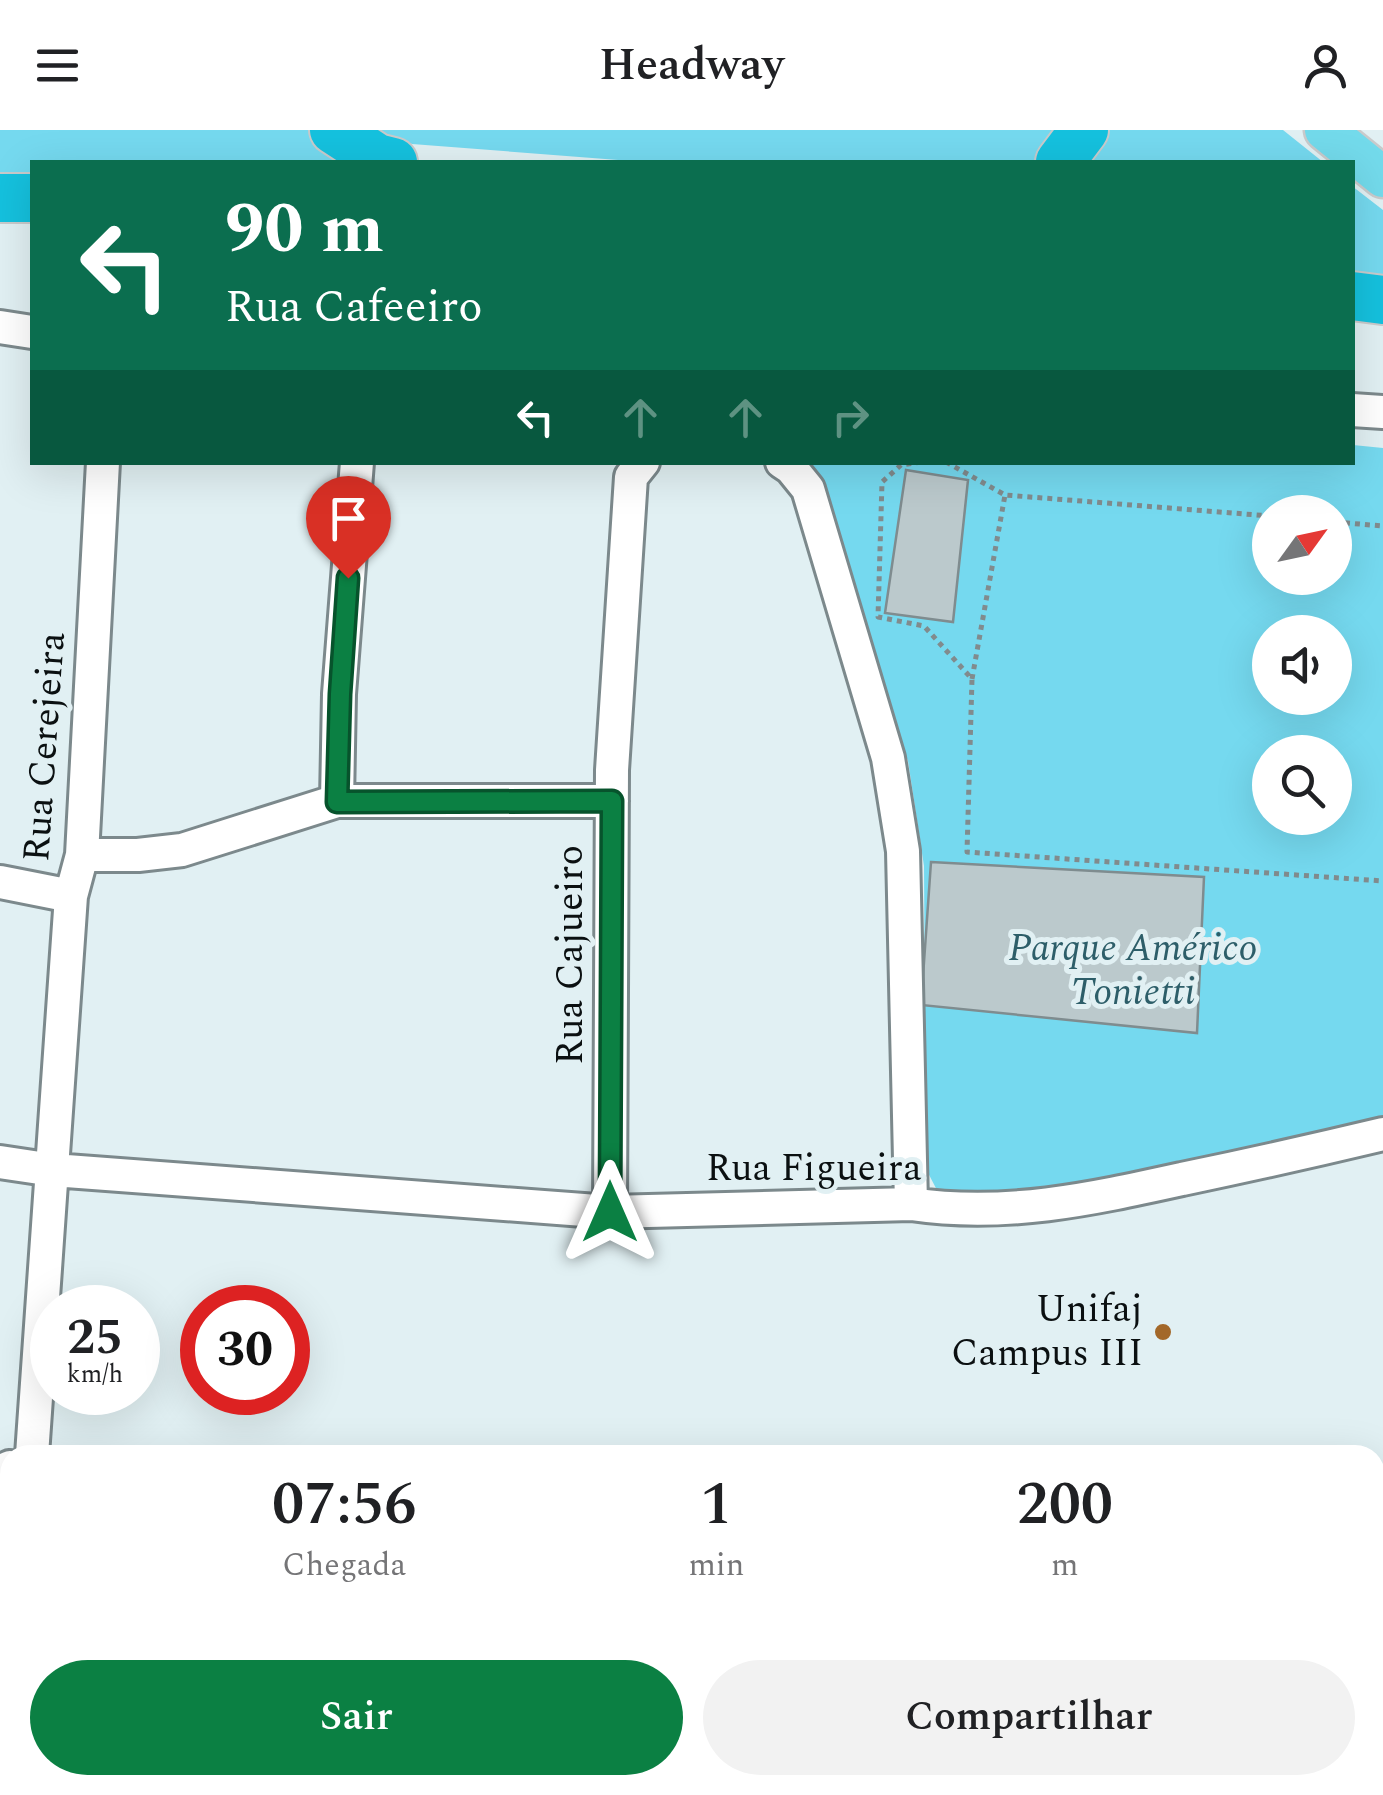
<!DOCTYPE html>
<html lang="pt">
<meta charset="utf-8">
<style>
:root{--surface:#fff;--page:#f2f2f2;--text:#202124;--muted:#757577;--accent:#0b8043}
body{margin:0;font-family:Spectral,serif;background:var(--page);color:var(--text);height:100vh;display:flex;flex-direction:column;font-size:38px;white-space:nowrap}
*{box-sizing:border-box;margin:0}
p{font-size:32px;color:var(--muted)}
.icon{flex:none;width:55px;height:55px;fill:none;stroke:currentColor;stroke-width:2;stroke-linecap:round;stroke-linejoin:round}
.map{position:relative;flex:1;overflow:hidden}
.side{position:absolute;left:0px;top:1315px;width:1385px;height:350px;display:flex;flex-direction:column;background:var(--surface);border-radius:30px 30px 0 0;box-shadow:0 10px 40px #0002}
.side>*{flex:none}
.top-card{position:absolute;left:30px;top:30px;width:1325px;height:305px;border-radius:0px;box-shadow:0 10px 40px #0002;background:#0b6e4f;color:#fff;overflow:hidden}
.needle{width:65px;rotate:57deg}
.fabs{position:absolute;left:1252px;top:365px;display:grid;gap:20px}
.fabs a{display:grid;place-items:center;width:100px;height:100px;border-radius:50%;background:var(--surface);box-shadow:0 10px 40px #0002;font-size:50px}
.speed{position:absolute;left:30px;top:1155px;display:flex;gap:20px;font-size:50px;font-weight:700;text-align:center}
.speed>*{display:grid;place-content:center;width:130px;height:130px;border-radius:50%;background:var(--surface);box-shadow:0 10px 40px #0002;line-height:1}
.speed small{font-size:25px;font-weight:400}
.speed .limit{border:15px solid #d22;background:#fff;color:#111}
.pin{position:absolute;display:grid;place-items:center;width:85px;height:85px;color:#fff;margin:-102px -42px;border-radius:50% 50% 50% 0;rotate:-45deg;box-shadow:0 0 10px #0007}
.pin .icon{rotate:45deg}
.me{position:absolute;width:110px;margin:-55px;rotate:0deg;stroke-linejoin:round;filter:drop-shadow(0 0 8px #0008)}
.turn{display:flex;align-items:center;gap:35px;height:210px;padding:0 30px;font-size:45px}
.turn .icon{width:130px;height:130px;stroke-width:2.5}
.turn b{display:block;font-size:70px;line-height:85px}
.lanes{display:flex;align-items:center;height:95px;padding:0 30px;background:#0003;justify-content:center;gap:50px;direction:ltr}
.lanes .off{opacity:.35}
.eta{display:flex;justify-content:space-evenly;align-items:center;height:170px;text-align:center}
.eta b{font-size:60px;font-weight:600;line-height:70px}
.action{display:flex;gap:20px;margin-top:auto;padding:20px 30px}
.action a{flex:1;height:115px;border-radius:60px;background:var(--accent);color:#fff;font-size:40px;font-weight:600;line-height:115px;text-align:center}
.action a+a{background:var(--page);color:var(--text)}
header{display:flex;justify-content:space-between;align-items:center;height:130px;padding:0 30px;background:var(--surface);font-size:45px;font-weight:600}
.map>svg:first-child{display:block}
.green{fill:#75d9ef;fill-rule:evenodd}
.building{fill:#bbc9cc;stroke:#7f8c8f;stroke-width:2.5}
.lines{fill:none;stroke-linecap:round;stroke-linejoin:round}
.minor-casing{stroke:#7c898c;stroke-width:38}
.major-casing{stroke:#c9cacb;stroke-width:45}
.highway-casing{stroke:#c9cacb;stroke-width:52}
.path{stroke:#818b8d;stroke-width:5;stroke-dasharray:5 5;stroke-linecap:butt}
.minor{stroke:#fff;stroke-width:32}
.major{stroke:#73daeb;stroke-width:40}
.highway{stroke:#15c1de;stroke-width:48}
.route-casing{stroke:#07532c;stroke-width:25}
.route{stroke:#0b8043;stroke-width:18}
.poi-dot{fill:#a36829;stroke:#e1f0f3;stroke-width:4}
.labels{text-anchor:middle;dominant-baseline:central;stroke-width:10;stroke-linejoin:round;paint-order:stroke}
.street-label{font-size:38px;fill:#0b1011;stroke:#e1f0f3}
.park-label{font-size:38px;font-style:italic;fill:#2d5e69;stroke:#e1f0f3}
.poi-label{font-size:38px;fill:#0b1011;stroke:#e1f0f3;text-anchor:end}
</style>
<header><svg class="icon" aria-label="menu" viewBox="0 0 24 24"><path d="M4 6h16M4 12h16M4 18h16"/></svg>Headway<svg class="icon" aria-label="person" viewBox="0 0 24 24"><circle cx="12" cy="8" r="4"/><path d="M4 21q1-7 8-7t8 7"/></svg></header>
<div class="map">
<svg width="1383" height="1665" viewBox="0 0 1383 1665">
<rect width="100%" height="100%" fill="#e1f0f3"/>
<path class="green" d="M0 0H313L354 32H32V52L0 51Z
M374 0H1066L1046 26 1034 32H644L412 14Z
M1108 0H1283L1323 32H1087Z
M1352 56 1383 80V157L1353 152Z
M1353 315 1383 318V994L1045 1073 939 1064 926 1039 924 736 908 631 813 377 803 333 1352 332ZM1270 382H1335V448H1270ZM1270 502H1335V568H1270ZM1270 622H1335V688H1270Z"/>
<path class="building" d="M906 340 968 350 953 492 885 483Z
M931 732 1204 747 1197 903 921 875Z"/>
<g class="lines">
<defs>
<path id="minor" d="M0 197 32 202
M1352 280 1383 282
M782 332 791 338 808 359 888 628 903 721 911 1074
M337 671 339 564 357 332
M82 725H138L182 720 337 671H612
M0 752 71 766
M0 1032 53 1040 610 1082 911 1074C1005 1088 1091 1069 1182 1049 1249 1035 1316 1020 1383 1004
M610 1082 612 640 631 347 643 332
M32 1325 71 766 82 725 103 332
M0 1342 10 1337"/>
<path id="major" d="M1325 0 1383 47"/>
<path id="highway" d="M334 0 377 28 393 32
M1060 32 1084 0
M0 68H32
M1352 166 1383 170"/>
</defs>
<use href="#minor" class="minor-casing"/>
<use href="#major" class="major-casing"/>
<use href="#highway" class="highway-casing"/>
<path class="path" d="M921 332 901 335 882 352 878 487 924 496 972 549 967 722 1383 751
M946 332 1005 365 1270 386
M1335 392 1383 396
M972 549 1005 365"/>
<use href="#minor" class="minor"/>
<use href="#major" class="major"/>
<use href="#highway" class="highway"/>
</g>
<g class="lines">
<defs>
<path id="route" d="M348 448 340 564 337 672 612 671 610 1082"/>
</defs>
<use href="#route" class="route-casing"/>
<use href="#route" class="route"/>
</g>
<circle class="poi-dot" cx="1163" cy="1202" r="10"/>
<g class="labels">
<g class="street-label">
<text transform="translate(45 617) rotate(-86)">Rua Cerejeira</text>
<text transform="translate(571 825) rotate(-90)">Rua Cajueiro</text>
<text x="814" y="1039">Rua Figueira</text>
</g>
<g class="park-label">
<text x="1133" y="819">Parque Américo<tspan x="1133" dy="44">Tonietti</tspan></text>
</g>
<g class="poi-label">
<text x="1143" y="1180">Unifaj<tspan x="1143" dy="44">Campus III</tspan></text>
</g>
</g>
</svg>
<div class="fabs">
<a><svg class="needle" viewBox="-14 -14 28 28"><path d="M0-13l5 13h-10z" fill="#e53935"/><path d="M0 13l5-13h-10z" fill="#757577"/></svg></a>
<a><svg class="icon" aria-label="sound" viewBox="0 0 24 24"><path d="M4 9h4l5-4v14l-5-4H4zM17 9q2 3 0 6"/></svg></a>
<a><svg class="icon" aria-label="search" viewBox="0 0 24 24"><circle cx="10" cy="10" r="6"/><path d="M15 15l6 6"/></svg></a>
</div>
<div class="speed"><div>25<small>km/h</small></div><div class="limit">30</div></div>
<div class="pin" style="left:348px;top:448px;background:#d93025"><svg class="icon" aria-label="arrive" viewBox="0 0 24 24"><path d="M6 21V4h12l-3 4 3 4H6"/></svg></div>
<svg class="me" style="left:610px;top:1082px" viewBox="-20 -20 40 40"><path d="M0-17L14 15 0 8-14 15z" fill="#0b8043" stroke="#fff" stroke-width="4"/></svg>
<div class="top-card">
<div class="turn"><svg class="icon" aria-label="left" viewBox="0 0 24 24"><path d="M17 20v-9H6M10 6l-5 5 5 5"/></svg><div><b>90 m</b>Rua Cafeeiro</div></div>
<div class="lanes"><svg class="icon" aria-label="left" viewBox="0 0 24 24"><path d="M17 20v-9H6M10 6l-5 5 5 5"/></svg><svg class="icon off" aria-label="ahead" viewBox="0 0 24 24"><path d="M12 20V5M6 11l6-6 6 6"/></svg><svg class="icon off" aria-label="ahead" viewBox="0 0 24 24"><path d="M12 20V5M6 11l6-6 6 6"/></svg><svg class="icon off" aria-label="right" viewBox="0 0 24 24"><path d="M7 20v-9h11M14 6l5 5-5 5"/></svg></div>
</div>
<section class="side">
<div class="eta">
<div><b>07:56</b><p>Chegada</p></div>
<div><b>1</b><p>min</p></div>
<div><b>200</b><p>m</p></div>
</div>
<div class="action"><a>Sair</a><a>Compartilhar</a></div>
</section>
</div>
